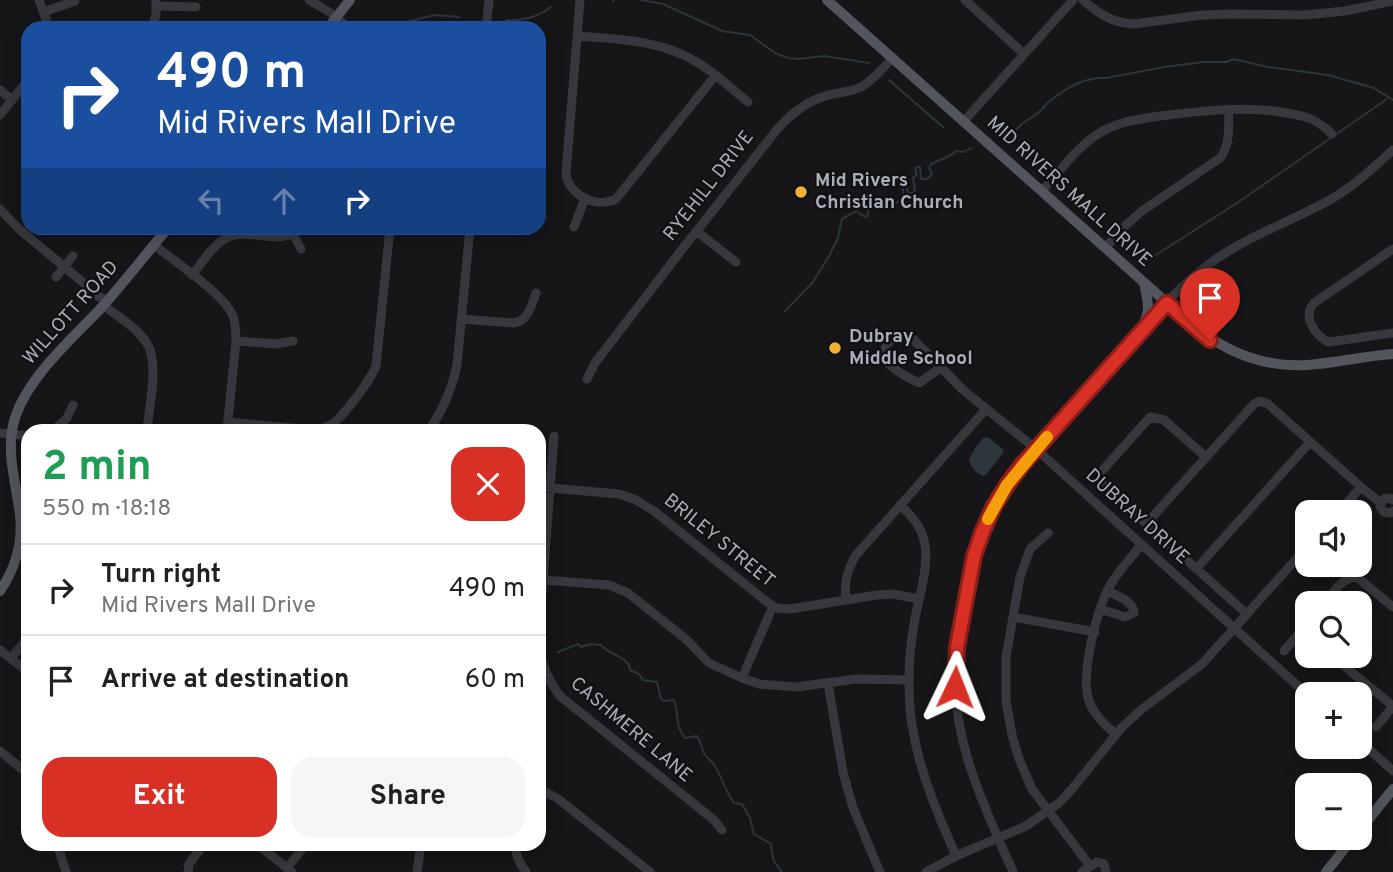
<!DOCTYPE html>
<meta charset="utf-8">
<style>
:root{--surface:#fff;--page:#f6f6f6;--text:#202124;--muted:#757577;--line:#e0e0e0;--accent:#d93025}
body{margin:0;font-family:Overpass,sans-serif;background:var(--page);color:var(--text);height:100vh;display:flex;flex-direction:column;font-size:26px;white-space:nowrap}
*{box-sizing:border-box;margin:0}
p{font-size:23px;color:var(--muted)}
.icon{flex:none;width:38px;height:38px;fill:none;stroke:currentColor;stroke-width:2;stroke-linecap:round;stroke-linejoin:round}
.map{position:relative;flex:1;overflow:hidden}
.drawer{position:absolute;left:21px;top:424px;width:525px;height:427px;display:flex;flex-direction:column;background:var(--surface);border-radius:21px;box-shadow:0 4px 18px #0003}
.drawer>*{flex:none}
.guide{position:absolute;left:21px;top:21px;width:525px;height:214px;border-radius:21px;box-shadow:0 4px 18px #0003;background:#1a4fa0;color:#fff;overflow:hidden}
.tools{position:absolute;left:1295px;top:500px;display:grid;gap:14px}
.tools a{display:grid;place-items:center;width:77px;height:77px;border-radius:14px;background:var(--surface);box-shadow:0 4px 18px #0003;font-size:35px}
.pin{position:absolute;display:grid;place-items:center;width:60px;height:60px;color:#fff;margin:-72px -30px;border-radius:50% 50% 50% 0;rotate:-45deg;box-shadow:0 0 7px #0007}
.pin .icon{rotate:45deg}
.me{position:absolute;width:77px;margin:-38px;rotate:2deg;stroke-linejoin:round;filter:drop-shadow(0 0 5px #0008)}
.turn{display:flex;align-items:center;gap:24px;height:147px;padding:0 21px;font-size:32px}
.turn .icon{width:91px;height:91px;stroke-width:2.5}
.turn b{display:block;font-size:49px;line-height:60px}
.lanes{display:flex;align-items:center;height:66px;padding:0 21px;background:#0003;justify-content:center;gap:35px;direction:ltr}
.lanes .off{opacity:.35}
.round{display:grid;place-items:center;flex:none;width:74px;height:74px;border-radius:21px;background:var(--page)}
.head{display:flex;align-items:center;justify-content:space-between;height:119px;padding:0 21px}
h1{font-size:42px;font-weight:700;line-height:52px;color:#1e9e55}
.primary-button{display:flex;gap:14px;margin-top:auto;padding:14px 21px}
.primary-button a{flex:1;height:80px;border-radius:21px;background:var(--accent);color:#fff;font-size:28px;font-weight:700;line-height:80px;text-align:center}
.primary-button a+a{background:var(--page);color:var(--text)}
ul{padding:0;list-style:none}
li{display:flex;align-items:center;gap:21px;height:91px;padding:0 21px;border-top:2px solid var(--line)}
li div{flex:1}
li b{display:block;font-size:26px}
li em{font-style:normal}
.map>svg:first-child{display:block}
.water{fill:#2c353c}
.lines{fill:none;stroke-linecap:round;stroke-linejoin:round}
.stream{stroke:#2c353c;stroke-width:2}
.minor{stroke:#37383d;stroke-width:9}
.major{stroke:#53555c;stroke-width:10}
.route-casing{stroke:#8d1f18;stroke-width:18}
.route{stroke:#d93025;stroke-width:12}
.slow{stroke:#f59e0b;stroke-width:12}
.poi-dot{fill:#f2b134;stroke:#111113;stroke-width:2.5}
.labels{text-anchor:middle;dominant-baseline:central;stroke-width:5;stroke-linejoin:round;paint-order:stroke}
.poi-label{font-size:19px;font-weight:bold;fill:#a8adb8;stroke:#111113;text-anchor:start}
.street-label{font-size:19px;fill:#a8adb8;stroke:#111113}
</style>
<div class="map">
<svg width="1393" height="872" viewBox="0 0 1393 872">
<rect width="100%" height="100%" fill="#161618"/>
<path class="water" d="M984 437 989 438 1004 450 1003 453 985 476C977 475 970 467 969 459L975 448Z"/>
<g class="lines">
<path class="stream" d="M641 0 663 4 722 31 750 35 775 53 788 58 799 59 824 56 869 63
M613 1 614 0
M506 20C522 21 538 17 551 7
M379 24 389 26 435 15 459 17
M889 80 944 128
M1005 139C1011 134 1016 130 1022 124 1027 120 1034 116 1039 112 1044 108 1046 103 1051 100 1068 87 1085 77 1106 78L1165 67 1203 62H1227L1233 59 1268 67 1328 75 1374 88 1393 100
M1148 260 1237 203 1387 99
M785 311 813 282 829 256 838 238 842 219 857 211 861 215 867 217 869 208 881 209 884 205 888 202 893 205 896 204 903 195V186L905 183H907V190L909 193H912L915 191 913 177 917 175 915 171 917 167H920L921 179H927L932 174 929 168 931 164C939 160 949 158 956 151L964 152 971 148
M558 652 578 644 581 647 591 644 601 645C610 656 629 656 630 670L639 674 643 680 657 682 661 699 664 701 674 700C679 713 675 728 685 738L697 736C701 742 701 747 704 753 706 758 712 761 715 766 722 778 726 792 734 803L742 804 750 818 754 834 771 844C773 861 772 859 782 872"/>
<path class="minor" d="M39 0 49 28
M309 0 331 13 349 28
M580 0 566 173C568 195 596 209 616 199L715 76
M965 0 1024 54
M1083 0C1098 13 1112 23 1133 24L1203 15 1232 14 1305 15 1345 11 1393 1
M157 6 196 7
M44 12 75 1
M152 28 156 15V0
M486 28 489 0
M577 36C619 39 663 40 700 64 717 75 732 89 748 102
M0 90 12 100
M0 115 28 80
M964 121 1073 0
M1042 191C1060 171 1079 144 1103 131 1121 121 1141 119 1160 116 1208 110 1258 104 1305 117 1316 120 1324 126 1332 134
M0 209 19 229 86 285C89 296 99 295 107 301
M574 227 585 198
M696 231 736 262
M293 234 301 249
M154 245C173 260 223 294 232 314 236 322 236 332 236 341L227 430
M1105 248 1125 226 1142 211 1220 158C1231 144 1228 126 1229 109
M1393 249 1314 303C1302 316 1315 336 1329 342L1393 333
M192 275C202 263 212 246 226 238 251 226 279 248 301 228
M56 277 73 256
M103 305C117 316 136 327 146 342 160 361 149 407 147 430
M461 319 514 323C529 320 531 306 536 293
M236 341 276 344 293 341
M940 368 919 383C909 378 896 372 889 364 875 348 896 328 914 340L963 390 1036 449 1308 695
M587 379 595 363 680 252 779 127C793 112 808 100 829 95 840 92 851 92 861 87 874 80 883 68 893 57
M228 422 314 430C321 429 329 427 335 422 347 411 370 381 376 366L390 228
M54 430 67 418 73 405
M429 430C443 410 452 389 457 365L470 228
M0 433 28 436
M1206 457 1164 420 1150 417 1101 472 1100 479 1105 487 1247 614
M539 487 619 494 636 500 654 511 767 602 777 608 790 609 877 595 893 594 919 599
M1393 500 1390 498 1384 499 1381 503 1380 507 1384 512 1390 513 1393 511
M900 505C913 517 922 527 925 545 929 568 918 600 914 624 909 651 908 681 910 709 915 761 935 808 956 856
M1338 513 1361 487
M1146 524 1254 404 1260 401 1268 404 1361 487 1381 503
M1048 533 1030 549 1020 577 1006 657V701L1012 735 1019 759 1032 789 1090 866
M1196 569 1310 442
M543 580 609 585 628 593 687 640 709 663 742 678 759 684 796 687 856 679 909 680
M846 600C844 583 847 570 856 555L986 409
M1324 604C1333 593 1342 577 1357 577L1393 607
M1100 609 1125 617 1134 613C1134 601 1117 596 1107 591
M1013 617 1095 632
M539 633 554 436
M539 643C540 664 548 680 560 696L714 820 722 830
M0 650 28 672
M1284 651 1307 624
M1332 656 1393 706
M11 658 28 638
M742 678 773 606
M828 683 843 772 853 808 880 872
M1360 701 1371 688
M1376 727 1393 706
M1116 734C1104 725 1094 715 1089 701 1080 674 1097 608 1111 584 1119 570 1131 558 1141 545
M1360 741 1393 771
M0 751 28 774
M539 789 557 798 650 872
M57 844 66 872
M257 844 292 872
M515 844C515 855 519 863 526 872
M59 849 75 844
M287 868 306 844
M188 872 189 864 204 844
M417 872 421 844
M926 872 956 856 1026 826 1059 803 1072 789 1122 727 1142 709 1202 664 1307 547
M1013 872C984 805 953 745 955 670 956 646 961 621 966 597 974 557 983 522 1005 488 1029 451 1062 419 1091 387 1128 347 1165 297 1209 264 1244 238 1287 223 1326 202 1351 189 1372 169 1393 150
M1082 872 1097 862 1104 864 1106 872"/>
<path class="major" d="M827 0 1184 318C1218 348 1260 368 1307 365 1336 363 1364 356 1393 354
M328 28 350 0
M1140 333C1151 309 1149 307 1144 283
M0 591C15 569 23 542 20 515 16 481 4 448 16 415 30 375 74 337 103 306 125 281 146 254 168 228
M1360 830 1393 789
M1326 872 1353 838"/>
</g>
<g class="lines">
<defs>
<path id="route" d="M955 687 957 647 974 556 982 533 994 506 1007 485 1022 465 1167 303 1210 340"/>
</defs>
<use href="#route" class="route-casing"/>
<use href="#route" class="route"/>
<path class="slow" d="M988 519 1007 485 1047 437"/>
</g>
<g class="poi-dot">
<circle cx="801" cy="192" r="7"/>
<circle cx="835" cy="348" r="7"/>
</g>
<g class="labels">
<g class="poi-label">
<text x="815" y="181">Mid Rivers<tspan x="815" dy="22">Christian Church</tspan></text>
<text x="849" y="337">Dubray<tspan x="849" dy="22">Middle School</tspan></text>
</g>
<g class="street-label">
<text transform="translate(709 186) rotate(-52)">RYEHILL DRIVE</text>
<text transform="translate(1069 192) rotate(42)">MID RIVERS MALL DRIVE</text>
<text transform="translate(71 313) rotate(-48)">WILLOTT ROAD</text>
<text transform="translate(1137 517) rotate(42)">DUBRAY DRIVE</text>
<text transform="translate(719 541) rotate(39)">BRILEY STREET</text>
<text transform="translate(631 730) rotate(40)">CASHMERE LANE</text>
</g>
</g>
</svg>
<div class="tools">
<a><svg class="icon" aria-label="sound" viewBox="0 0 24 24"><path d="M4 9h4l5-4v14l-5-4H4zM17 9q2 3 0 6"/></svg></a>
<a><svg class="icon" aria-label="search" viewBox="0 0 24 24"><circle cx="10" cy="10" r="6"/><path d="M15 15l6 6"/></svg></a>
<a>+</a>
<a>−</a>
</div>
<div class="pin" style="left:1210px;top:340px;background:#d93025"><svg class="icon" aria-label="arrive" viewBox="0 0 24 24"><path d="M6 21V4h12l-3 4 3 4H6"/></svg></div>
<svg class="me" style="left:955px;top:687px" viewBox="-20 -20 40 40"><path d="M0-17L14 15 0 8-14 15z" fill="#d93025" stroke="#fff" stroke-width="4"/></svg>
<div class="guide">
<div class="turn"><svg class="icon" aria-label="right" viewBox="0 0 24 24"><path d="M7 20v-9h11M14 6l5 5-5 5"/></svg><div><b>490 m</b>Mid Rivers Mall Drive</div></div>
<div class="lanes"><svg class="icon off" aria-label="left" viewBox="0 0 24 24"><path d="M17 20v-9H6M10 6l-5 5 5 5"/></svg><svg class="icon off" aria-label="ahead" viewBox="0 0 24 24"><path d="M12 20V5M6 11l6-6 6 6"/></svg><svg class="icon" aria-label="right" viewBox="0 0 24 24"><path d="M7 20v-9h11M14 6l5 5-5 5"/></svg></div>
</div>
<section class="drawer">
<div class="head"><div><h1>2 min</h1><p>550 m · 18:18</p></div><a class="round" style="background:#d93025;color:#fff"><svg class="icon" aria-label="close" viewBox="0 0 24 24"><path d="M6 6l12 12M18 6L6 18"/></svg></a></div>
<ul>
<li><svg class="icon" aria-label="right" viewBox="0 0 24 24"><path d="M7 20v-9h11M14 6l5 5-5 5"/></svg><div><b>Turn right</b><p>Mid Rivers Mall Drive</p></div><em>490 m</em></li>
<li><svg class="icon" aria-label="arrive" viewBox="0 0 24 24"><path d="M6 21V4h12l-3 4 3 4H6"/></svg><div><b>Arrive at destination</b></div><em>60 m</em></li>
</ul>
<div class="primary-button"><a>Exit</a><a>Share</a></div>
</section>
</div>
